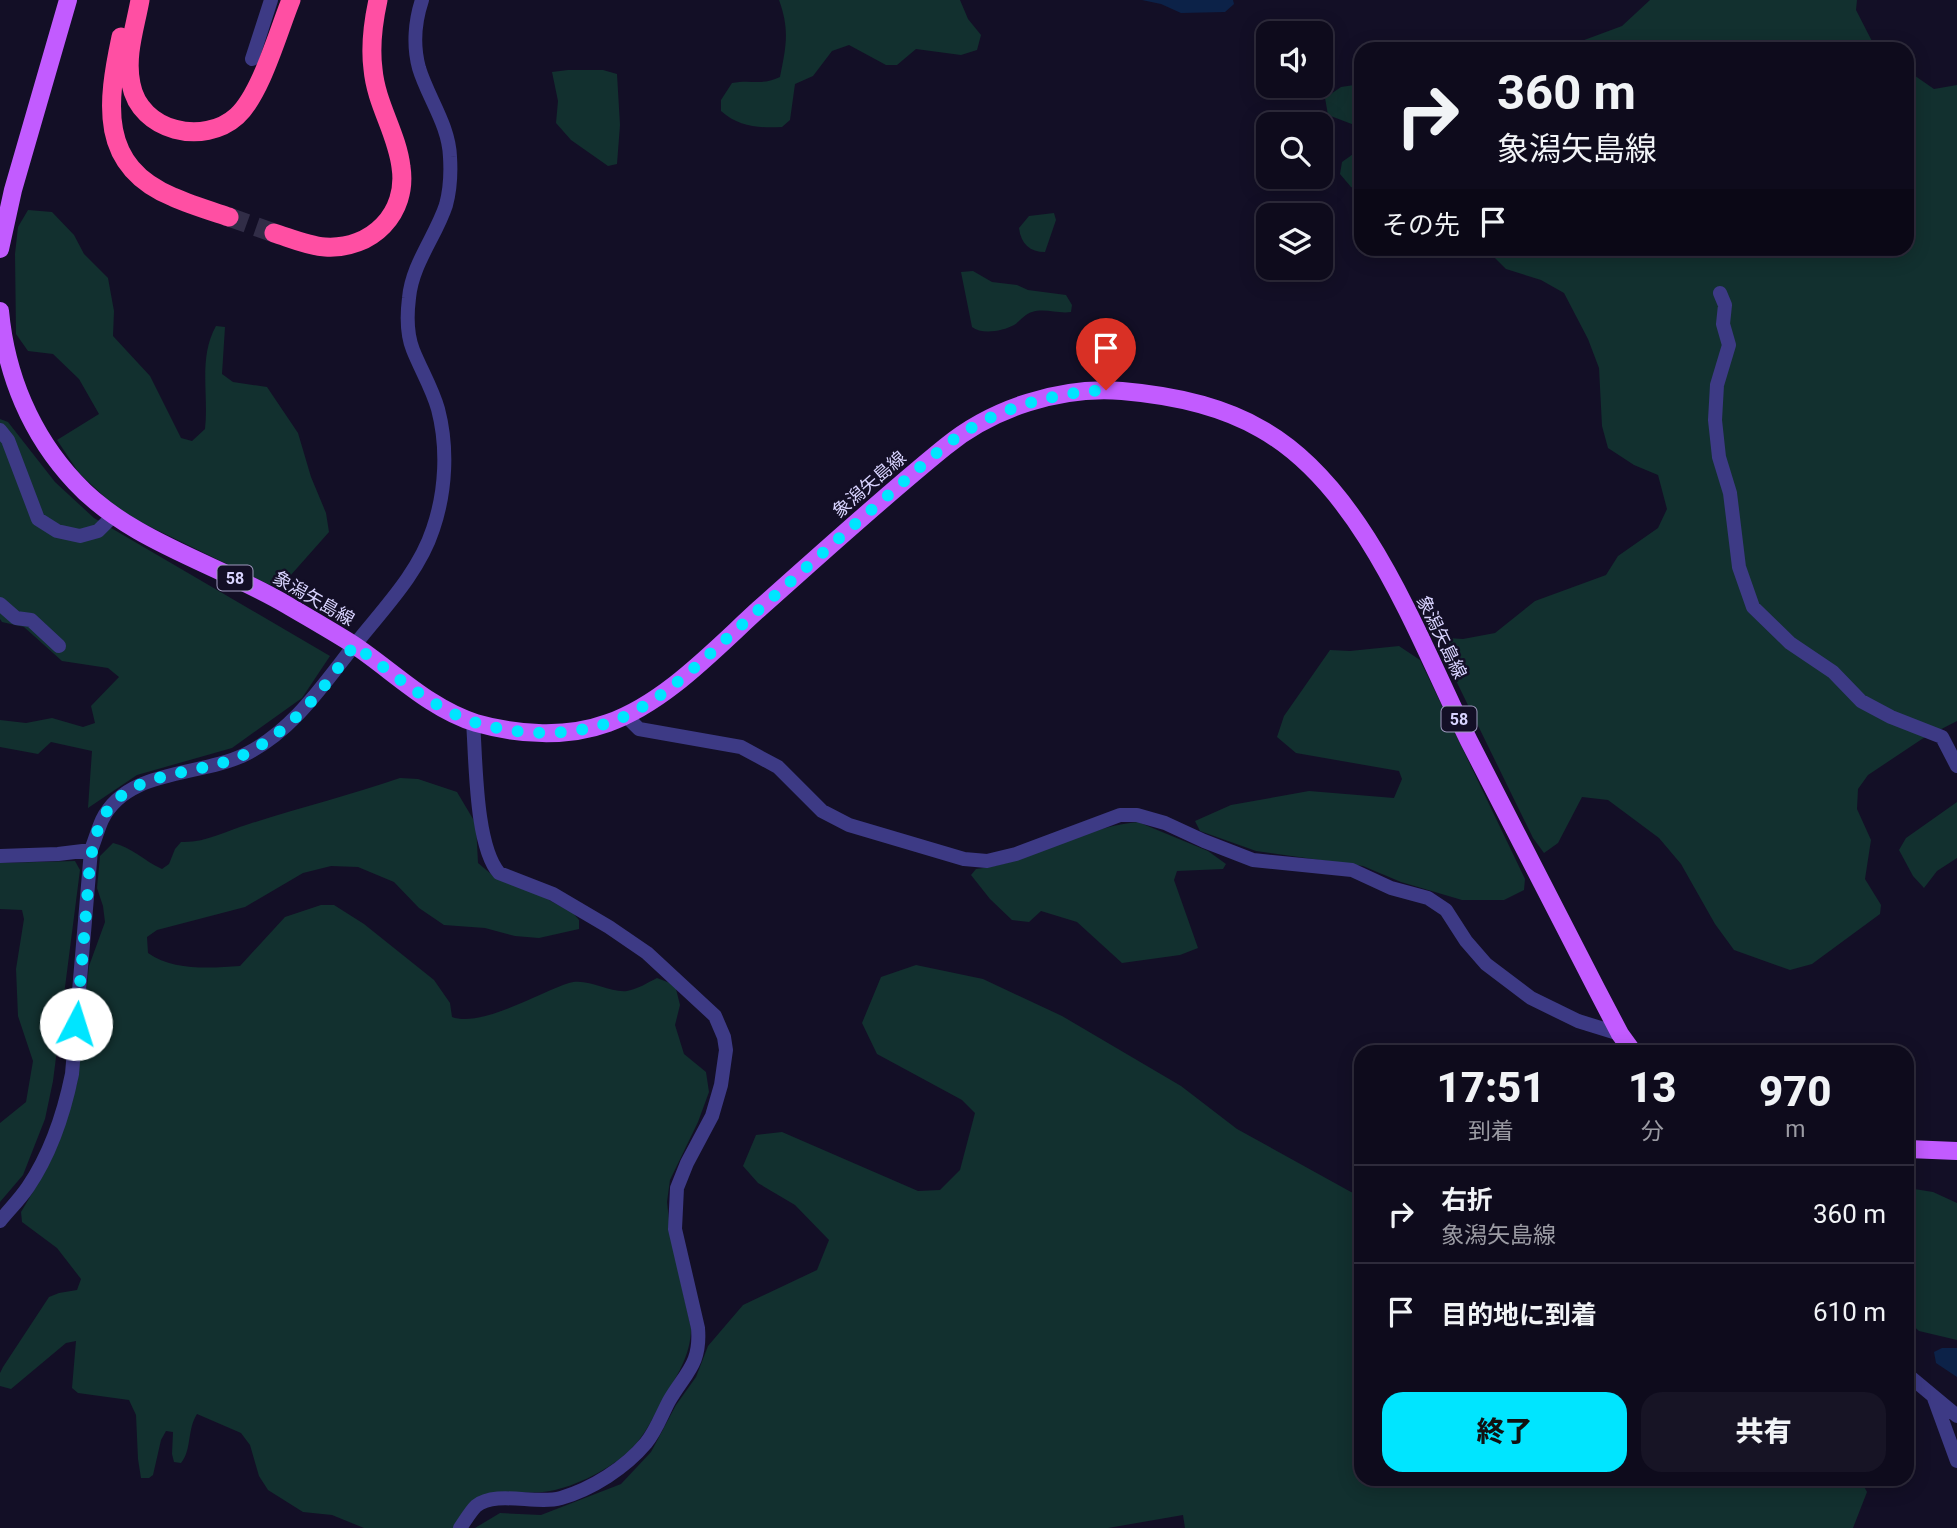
<!DOCTYPE html>
<html lang="ja">
<meta charset="utf-8">
<style>
:root{--surface:#0e0b1c;--page:#171425;--text:#f1f3f6;--muted:#9b9ba3;--line:#2e2b3b;--accent:#00e5ff}
body{margin:0;font-family:Roboto,"Noto Sans JP",sans-serif;background:var(--page);color:var(--text);height:100vh;display:flex;flex-direction:column;font-size:26px;white-space:nowrap}
*{box-sizing:border-box;margin:0}
p{font-size:23px;color:var(--muted)}
.icon{flex:none;width:38px;height:38px;fill:none;stroke:currentColor;stroke-width:2;stroke-linecap:round;stroke-linejoin:round}
.map{position:relative;flex:1;overflow:hidden}
.side{position:absolute;left:1354px;top:1045px;width:560px;height:441px;display:flex;flex-direction:column;background:var(--surface);border-radius:21px;box-shadow:0 4px 18px #0003,0 0 0 2px var(--line)}
.side>*{flex:none}
.hud{position:absolute;left:1354px;top:42px;width:560px;height:214px;border-radius:21px;box-shadow:0 4px 18px #0003,0 0 0 2px var(--line);background:#0e0b1c;color:var(--text);overflow:hidden}
.buttons{position:absolute;left:1256px;top:21px;display:grid;gap:14px}
.buttons a{display:grid;place-items:center;width:77px;height:77px;border-radius:14px;background:var(--surface);box-shadow:0 4px 18px #0003,0 0 0 2px var(--line);font-size:35px}
.pin{position:absolute;display:grid;place-items:center;width:60px;height:60px;color:#fff;margin:-72px -30px;border-radius:50% 50% 50% 0;rotate:-45deg;box-shadow:0 0 7px #0007}
.pin .icon{rotate:45deg}
.me{position:absolute;width:77px;margin:-38px;rotate:5deg;stroke-linejoin:round;filter:drop-shadow(0 0 5px #0008)}
.turn{display:flex;align-items:center;gap:24px;height:147px;padding:0 28px;font-size:32px}
.turn .icon{width:91px;height:91px;stroke-width:2.5}
.turn b{display:block;font-size:49px;line-height:60px}
.then{display:flex;align-items:center;height:66px;padding:0 28px;background:#0003;gap:14px;font-size:26px}
.eta{display:flex;justify-content:space-evenly;align-items:center;height:119px;text-align:center}
.eta b{font-size:42px;font-weight:800;line-height:49px}
.cta{display:flex;gap:14px;margin-top:auto;padding:14px 28px}
.cta a{flex:1;height:80px;border-radius:21px;background:var(--accent);color:#111;font-size:28px;font-weight:800;line-height:80px;text-align:center}
.cta a+a{background:var(--page);color:var(--text)}
ul{padding:0;list-style:none}
li{display:flex;align-items:center;gap:21px;height:98px;padding:0 28px;border-top:2px solid var(--line)}
li div{flex:1}
li b{display:block;font-size:26px}
li em{font-style:normal}
.map>svg:first-child{display:block}
.green{fill:#12302f}
.water{fill:#0c2248}
.lines{fill:none;stroke-linecap:round;stroke-linejoin:round}
.highway-tunnel{stroke:#312d47;stroke-width:19;stroke-dasharray:19 10;stroke-linecap:butt}
.minor{stroke:#3d3a85;stroke-width:14}
.major{stroke:#c25bff;stroke-width:18}
.highway{stroke:#ff4fa3;stroke-width:19}
.route{stroke:#00e5ff;stroke-width:12;stroke-dasharray:0 21.6}
.labels{text-anchor:middle;dominant-baseline:central;stroke-width:5;stroke-linejoin:round;paint-order:stroke}
.shield{fill:#130f26;stroke:#9e99be;stroke-width:2}
.shield-label{font-size:16px;font-weight:bold;fill:#d9d4ff}
.street-label{font-size:18px;fill:#d9d4ff;stroke:#130f26}
</style>
<div class="map">
<svg width="1957" height="1528" viewBox="0 0 1957 1528">
<rect width="100%" height="100%" fill="#130f26"/>
<path class="green" d="M779 0H960L968 19 981 35 977 50 961 55 916 49 897 65H886L849 45 832 51 813 76 795 84 790 120 782 127C758 128 739 127 721 111V100L732 83C751 79 762 86 780 77 786 47 790 30 779 0Z
M1650 0H1857L1856 10 1876 49H1560L1622 26Z
M568 70H603L617 74 620 125 617 164 608 166 571 140 556 123 558 101 552 72Z
M1908 71 1934 89 1957 85V721L1922 739 1868 775 1858 789 1857 809 1871 840 1865 879 1881 905 1880 914 1812 964 1790 970 1734 950 1715 924 1681 864 1659 838 1608 800 1582 797 1558 843 1544 853 1533 838 1441 650 1447 638 1463 639 1495 633 1535 601 1606 575 1618 556 1658 528 1667 509 1658 475 1634 465 1608 448 1602 426 1599 368 1588 339 1564 293 1541 280 1506 269 1486 249 1908 248Z
M1361 84V125L1357 126 1328 115 1325 98 1341 87Z
M1356 152 1361 153V191L1351 187 1340 174 1342 162Z
M28 210 52 212 74 235 84 254 108 278 114 311 113 336 150 376 181 438 192 441 205 429C209 395 198 358 216 326L225 327 222 374 233 382 267 387 298 433 311 477 326 513 329 532 282 585H270L122 513 79 473 57 440 99 414 79 379 53 354 28 351 16 334 15 254 18 227Z
M1054 213 1056 220 1045 252C1030 252 1021 244 1019 228L1029 216Z
M973 271 992 282 1017 285 1028 290 1066 295 1072 305 1071 312C1058 314 1045 308 1032 312 1025 314 1020 321 1014 325 1003 331 982 335 972 327L961 272Z
M0 419 8 422 55 482 94 518 330 656 302 698 232 748 137 775 88 808 92 751 51 742 38 754 0 747V720L26 723 52 718 83 727 95 723 91 706 119 677 108 668 62 661 24 627 2 622 0 619Z
M1399 646 1420 660 1525 879 1524 890 1504 900H1462L1401 882 1363 866 1256 851 1200 831 1195 821 1231 805 1309 791 1394 798 1402 779 1399 771 1296 753 1277 737 1284 716 1330 650 1350 651Z
M400 778 418 779 457 792 476 824 478 863 497 879 536 893 573 913 579 920V929L539 938 515 936 485 928 444 925 419 908 394 882 358 867 331 866 303 873 245 907 157 930 147 937 148 953C173 971 211 968 240 966L285 917 321 905H334L364 924 434 980 450 1003 452 1017C481 1028 540 992 569 983 587 977 609 993 627 991 638 989 647 983 657 978L675 985 680 1005 675 1025 684 1054 706 1072 709 1092 698 1122 670 1180 667 1202 671 1238 691 1328C691 1356 676 1377 662 1401 653 1418 644 1437 630 1450 610 1469 577 1486 550 1491 524 1496 497 1486 472 1503 465 1507 458 1520 453 1528H364L332 1515 303 1512 268 1490 259 1476 250 1445 241 1433 197 1414C187 1429 192 1450 181 1463L174 1462 172 1454 173 1432 166 1431 161 1440 153 1475 149 1478H141L138 1459 136 1415 129 1400 78 1393 72 1388 76 1341 66 1343 11 1389 0 1386V1373L3 1367 49 1297 59 1293 77 1290 81 1279 57 1248 22 1222 21 1212 40 1180 77 1084 89 966 105 922 103 906 97 888 100 856 113 843C132 847 144 861 162 869L169 864 175 849 181 842C206 843 225 831 249 824 299 808 350 795 400 778Z
M1957 802V858L1937 871 1924 888 1913 876 1899 850 1906 838Z
M1138 822 1208 851 1226 864 1223 869 1177 871 1174 880 1198 948 1180 955 1122 963 1077 922 1041 911 1029 922 1012 920 990 899 971 875 976 869C1032 863 1081 827 1138 822Z
M75 861 80 870 53 1081 45 1119 23 1175 0 1202V1123L26 1102 33 1061 18 1016 16 969 24 919 22 910 0 909V863Z
M916 965 983 979 1062 1016 1181 1086 1237 1129 1351 1192 1361 1195 1362 1479H1860L1867 1492 1853 1528H1185L1183 1515 1108 1528H475L500 1513 541 1515 621 1484 651 1452 676 1405 696 1377 708 1346 743 1305 817 1270 829 1240 795 1205 758 1183 743 1166 756 1135 782 1132 918 1191 940 1190 960 1170 975 1113 962 1100 877 1054 862 1023 881 977Z
M1908 1188 1933 1192 1957 1203V1340L1919 1331 1908 1321Z"/>
<path class="water" d="M1142 0H1233L1234 4 1225 12 1181 13 1161 4Z
M1942 1348H1957V1377L1936 1363 1934 1352Z"/>
<g class="lines">
<path class="highway-tunnel" d="M229 217 274 233"/>
<path class="minor" d="M252 59 271 0
M1720 293 1725 305 1723 324 1729 345 1717 385 1715 420 1719 457 1730 493 1739 567 1753 607 1790 643 1833 672 1861 701 1891 717 1942 737 1957 766
M0 430 8 440 38 519 57 531 80 536 98 531 112 517
M0 604 16 618 31 620 59 646
M626 716 639 729 741 747 778 767 822 811 849 825 964 859 987 861 1016 854 1120 815H1137L1165 823 1204 841 1253 860 1352 870 1391 888 1428 898 1446 910 1466 941 1486 964 1531 998 1578 1021 1620 1034
M0 856 58 854 91 850
M0 1221C9 1210 20 1199 28 1187 51 1153 64 1113 72 1074L91 850C95 840 98 829 102 820 127 768 200 777 246 754 295 729 324 683 357 642 385 607 419 572 433 529 446 491 448 447 438 409 432 388 421 370 413 350 407 335 407 314 409 298 412 264 436 236 446 205 450 190 451 173 450 157 449 125 428 98 419 68 413 46 415 21 422 0
M1908 1375 1957 1416
M1934 1398 1957 1461
M460 1528C465 1521 470 1512 476 1506 496 1490 536 1505 561 1498 592 1489 625 1468 646 1443 656 1431 662 1414 669 1401 686 1372 701 1364 698 1328L675 1229 677 1188 687 1163 712 1116 721 1085 726 1050 724 1037 715 1016 647 953 609 927 553 894 499 873C475 845 476 760 473 722"/>
<path class="major" d="M0 249 13 190 68 0
M0 311C6 375 31 435 75 482 129 541 218 564 287 605 309 618 332 631 354 645 393 671 430 709 476 723 518 735 567 738 608 723 665 703 715 649 759 609 821 554 881 499 945 447 992 408 1061 386 1122 391 1169 395 1220 405 1261 429 1365 487 1418 638 1469 741 1511 824 1555 907 1597 990L1620 1034 1633 1052
M1908 1149 1957 1151"/>
<path class="highway" d="M140 0C135 28 125 56 131 84 140 132 204 146 237 116 261 94 278 32 291 0
M121 37C107 103 98 166 173 197 191 205 211 211 229 217
M274 233C290 238 308 246 325 247 372 250 408 213 401 167 397 133 376 104 373 69 370 46 373 23 378 0"/>
</g>
<g class="lines">
<path class="route" d="M76 1024C80 987 83 950 86 913 89 882 88 849 102 820 128 766 201 778 247 753 293 729 326 687 354 645 388 670 435 710 474 722 516 735 563 737 605 724 656 708 698 664 737 629 786 586 834 542 884 499 908 478 931 456 957 437 1000 407 1054 393 1106 390"/>
</g>
<g class="labels">
<g class="shield">
<rect x="217.5" y="565.5" width="35" height="25" rx="5"/>
<rect x="1441.5" y="706.5" width="35" height="25" rx="5"/>
</g>
<g class="shield-label">
<text x="235" y="578">58</text>
<text x="1459" y="719">58</text>
</g>
<g class="street-label">
<text transform="translate(869 484) rotate(-41)">象潟矢島線</text>
<text transform="translate(314 598) rotate(30)">象潟矢島線</text>
<text transform="translate(1442 637) rotate(64)">象潟矢島線</text>
</g>
</g>
</svg>
<div class="buttons">
<a><svg class="icon" aria-label="sound" viewBox="0 0 24 24"><path d="M4 9h4l5-4v14l-5-4H4zM17 9q2 3 0 6"/></svg></a>
<a><svg class="icon" aria-label="search" viewBox="0 0 24 24"><circle cx="10" cy="10" r="6"/><path d="M15 15l6 6"/></svg></a>
<a><svg class="icon" aria-label="layers" viewBox="0 0 24 24"><path d="M12 4l9 5-9 5-9-5zM3 14l9 5 9-5"/></svg></a>
</div>
<div class="pin" style="left:1106px;top:390px;background:#d93025"><svg class="icon" aria-label="arrive" viewBox="0 0 24 24"><path d="M6 21V4h12l-3 4 3 4H6"/></svg></div>
<svg class="me" style="left:76px;top:1024px" viewBox="-20 -20 40 40"><circle r="19" fill="#fff"/><path d="M0-13L10 11 0 6-10 11z" fill="#00e5ff"/></svg>
<div class="hud">
<div class="turn"><svg class="icon" aria-label="right" viewBox="0 0 24 24"><path d="M7 20v-9h11M14 6l5 5-5 5"/></svg><div><b>360 m</b>象潟矢島線</div></div>
<div class="then">その先<svg class="icon" aria-label="arrive" viewBox="0 0 24 24"><path d="M6 21V4h12l-3 4 3 4H6"/></svg></div>
</div>
<section class="side">
<div class="eta">
<div><b>17:51</b><p>到着</p></div>
<div><b>13</b><p>分</p></div>
<div><b>970</b><p>m</p></div>
</div>
<ul>
<li><svg class="icon" aria-label="right" viewBox="0 0 24 24"><path d="M7 20v-9h11M14 6l5 5-5 5"/></svg><div><b>右折</b><p>象潟矢島線</p></div><em>360 m</em></li>
<li><svg class="icon" aria-label="arrive" viewBox="0 0 24 24"><path d="M6 21V4h12l-3 4 3 4H6"/></svg><div><b>目的地に到着</b></div><em>610 m</em></li>
</ul>
<div class="cta"><a>終了</a><a>共有</a></div>
</section>
</div>
